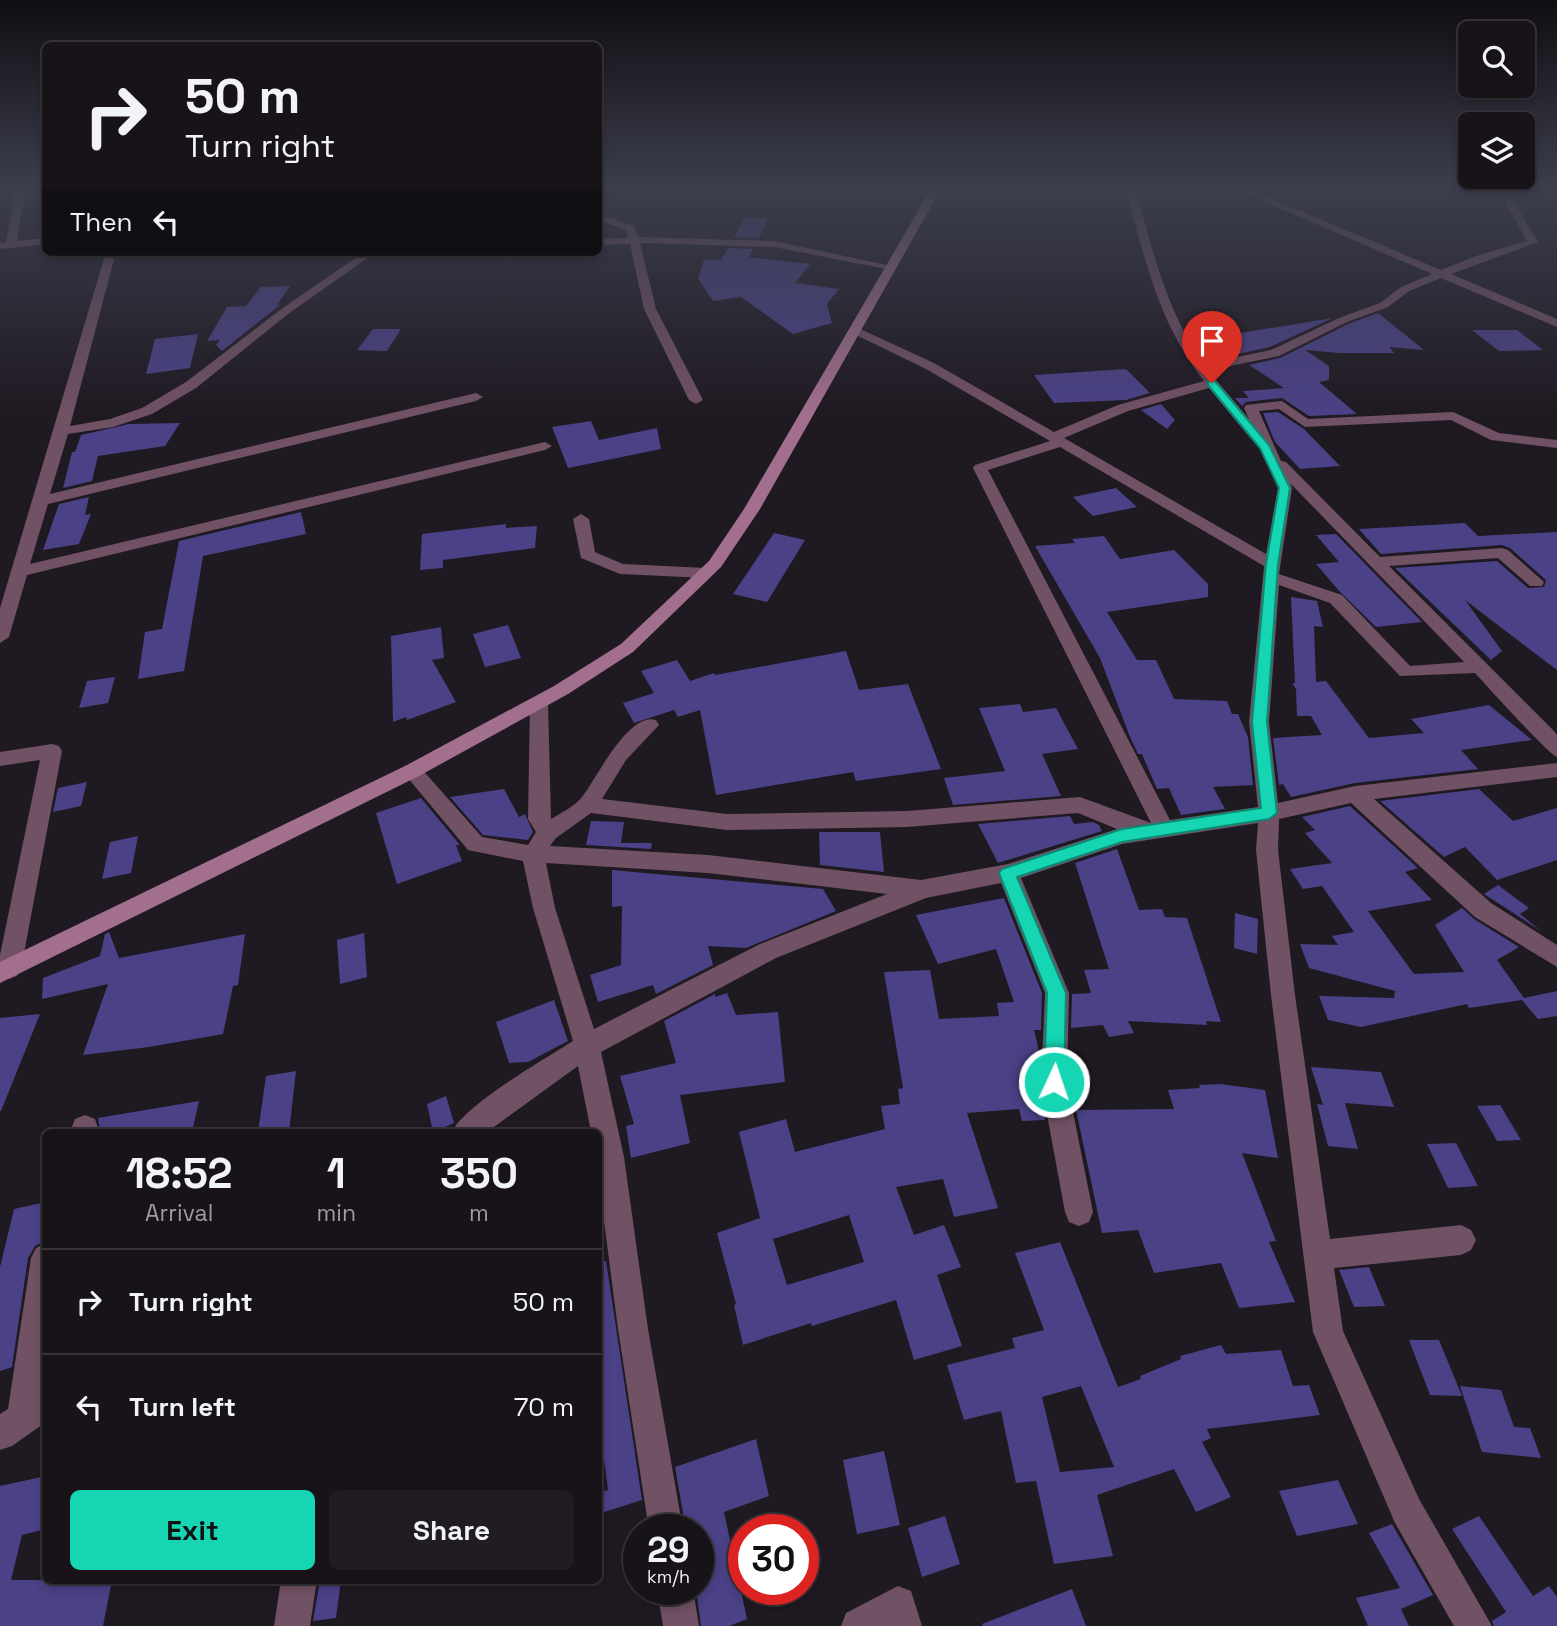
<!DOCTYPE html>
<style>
:root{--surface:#171319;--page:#201c22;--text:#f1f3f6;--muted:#9e9ea2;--line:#363238;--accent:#15d5b3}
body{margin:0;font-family:"Space Grotesk",sans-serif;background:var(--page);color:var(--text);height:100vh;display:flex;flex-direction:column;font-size:26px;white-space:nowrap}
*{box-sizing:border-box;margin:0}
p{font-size:23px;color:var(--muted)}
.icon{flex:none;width:38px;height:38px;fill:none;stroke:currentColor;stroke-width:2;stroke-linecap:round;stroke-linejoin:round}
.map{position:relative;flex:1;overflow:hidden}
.panel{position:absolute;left:42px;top:1129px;width:560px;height:455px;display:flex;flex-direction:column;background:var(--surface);border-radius:10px;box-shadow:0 4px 10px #0003,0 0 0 2px var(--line)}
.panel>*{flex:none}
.top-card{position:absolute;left:42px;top:42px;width:560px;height:214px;border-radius:10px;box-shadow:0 4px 10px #0003,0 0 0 2px var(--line);background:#171319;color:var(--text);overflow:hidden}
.fabs{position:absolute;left:1458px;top:21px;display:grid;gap:14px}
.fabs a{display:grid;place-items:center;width:77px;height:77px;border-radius:10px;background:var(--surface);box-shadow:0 4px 10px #0003,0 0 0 2px var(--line);font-size:35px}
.speed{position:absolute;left:623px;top:1514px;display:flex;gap:14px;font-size:35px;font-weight:700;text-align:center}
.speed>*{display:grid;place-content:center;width:91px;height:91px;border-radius:50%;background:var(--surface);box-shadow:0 4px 10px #0003,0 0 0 2px var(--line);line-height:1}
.speed small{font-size:18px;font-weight:400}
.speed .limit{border:10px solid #d22;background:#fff;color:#111}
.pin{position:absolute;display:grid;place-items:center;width:60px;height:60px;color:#fff;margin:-72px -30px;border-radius:50% 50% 50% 0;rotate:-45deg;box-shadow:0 0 7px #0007}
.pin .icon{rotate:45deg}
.me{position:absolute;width:77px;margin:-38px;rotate:3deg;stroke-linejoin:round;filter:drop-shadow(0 0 5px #0008)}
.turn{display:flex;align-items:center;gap:24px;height:147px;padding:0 28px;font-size:32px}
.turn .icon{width:91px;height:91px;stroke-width:2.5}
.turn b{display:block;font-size:49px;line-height:60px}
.then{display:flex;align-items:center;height:66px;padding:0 28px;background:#0003;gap:14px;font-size:26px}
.eta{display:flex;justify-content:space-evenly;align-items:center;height:119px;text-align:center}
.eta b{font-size:42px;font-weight:600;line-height:49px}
.primary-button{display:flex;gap:14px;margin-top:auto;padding:14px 28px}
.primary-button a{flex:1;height:80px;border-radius:10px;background:var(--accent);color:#111;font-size:28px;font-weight:600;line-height:80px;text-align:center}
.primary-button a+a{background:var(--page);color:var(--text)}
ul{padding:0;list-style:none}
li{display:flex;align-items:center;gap:21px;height:105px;padding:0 28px;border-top:2px solid var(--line)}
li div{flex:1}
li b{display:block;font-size:26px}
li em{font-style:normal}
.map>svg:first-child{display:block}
.building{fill:#4a4186;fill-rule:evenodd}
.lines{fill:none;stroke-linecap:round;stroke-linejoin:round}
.street{fill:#715164;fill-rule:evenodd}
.secondary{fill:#a26f8e;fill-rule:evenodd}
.route{fill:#15d5b3;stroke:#0e8a74;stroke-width:2}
</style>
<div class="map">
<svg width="1557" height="1626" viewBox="0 0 1557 1626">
<rect width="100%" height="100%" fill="#1f1921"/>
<path class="building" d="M745 217 768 219 759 238 734 237Z
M728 248 753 249 749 257 810 264 795 283 839 289 827 304 832 323 793 334 741 297 713 301 698 278 704 260H721Z
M290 286 277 305H280L222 351 216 345 220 340 207 341 227 307 246 306 261 287Z
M1378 313 1424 350 1389 347 1394 353H1340L1305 350 1329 366V380L1319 382 1357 414 1309 416 1282 398 1246 402 1242 406 1235 398H1249L1243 391 1284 388 1249 365 1280 358 1348 324Z
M1333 318 1270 347 1234 355 1209 338Z
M373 329H401L387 351 357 350Z
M1472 330H1517L1543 350 1499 351Z
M198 334 190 368 146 374 155 339Z
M1126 369 1150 393 1126 400 1054 403 1034 375Z
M1161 404 1175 420 1167 429 1141 410Z
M1278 412 1304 429 1340 466 1300 469 1275 442 1263 413Z
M591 421 599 440 657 428 661 449 568 468 552 427Z
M180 423 165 446 98 456 92 481 63 488 72 452H75L81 435 129 424Z
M1116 488 1137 507 1093 516 1073 497Z
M89 497 85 515 91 514 79 544 43 550 59 504Z
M301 512 306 534 203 556 184 671 138 679 145 632 162 629 179 541Z
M1465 523 1478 536 1557 532V670L1465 600 1502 651 1491 660 1395 568 1497 561 1528 588 1544 587 1546 580 1510 548 1502 545 1381 554 1359 529Z
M506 524V528L537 526 535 548 443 560V568L420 570 422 534Z
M774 533 805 540 767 602 733 594Z
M1336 534 1422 622 1376 627 1340 592 1316 564 1339 562 1316 535Z
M1104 536 1120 559 1174 550 1208 584V597L1107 612 1137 660H1156L1174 699 1227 701 1232 714H1238L1248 737 1253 785 1213 787 1225 809 1181 815 1169 788 1157 789 1142 754H1138L1130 737 1100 658 1035 546 1075 543 1072 539Z
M1291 597 1317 601 1323 627 1314 626 1316 682 1326 681 1369 738 1424 733 1411 719 1489 705 1532 740 1461 750 1478 769 1355 783 1291 797 1283 784 1279 785 1273 738 1322 735 1311 716H1297L1296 689 1292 683H1295Z
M508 625 521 658 485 667 473 634Z
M441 627 444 658 432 660 456 702 407 720 406 717 393 722 391 636Z
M846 651 859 690 908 684 941 769 856 781 853 772 716 795 700 710 678 717 674 710 634 723 623 703 654 693 641 671 677 660 690 681 714 673 715 675Z
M115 677 108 703 79 708 87 681Z
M1020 704 1023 712 1056 708 1078 749 1042 754 1061 796 953 805 944 778 1005 771 979 708Z
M87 782 81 806 53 812 58 788Z
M504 789 519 817 525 814 533 832 528 840 483 835 450 797Z
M1479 789 1513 821 1557 808V860L1497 880 1465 847 1444 857 1380 801Z
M421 798 460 845H456L462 861 397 884 376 813Z
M1350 806 1418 868 1405 872 1432 900 1368 911 1414 974 1464 972 1435 925 1462 908 1474 919 1519 947 1497 960 1524 998 1557 991V1016L1538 1019 1522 1000 1469 1008 1467 1004 1361 1027 1328 1020 1319 996 1394 998 1395 991 1309 968 1300 944 1338 945 1332 936 1354 932 1322 886 1303 889 1290 869 1332 863 1305 833 1315 830 1302 817Z
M1070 816 1074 824 1093 822 1099 825 1102 831 998 863 978 824Z
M591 821 624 822 621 843H652L651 849 586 845Z
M819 832H880L884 872 820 865Z
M138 836 131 873 102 879 110 842Z
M1117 849 1139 910 1162 909 1165 917 1187 918 1221 1022 1206 1021 1207 1025 1128 1021 1134 1033 1109 1037 1103 1025 1071 1028 1072 994 1091 993 1084 970 1109 969 1075 863Z
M612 870 823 889 836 911 746 948 708 946 713 965 656 994 653 985 598 1002 590 975 621 965 622 906 612 907Z
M1498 885 1529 908 1520 914 1541 931 1484 894Z
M1004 898 1042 993 1041 1030H1034L1040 1054 1038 1082 1045 1120 1022 1121 1019 1109 967 1113 998 1208 954 1217 943 1179 896 1187 914 1235 944 1225 961 1267 937 1275 962 1346 914 1360 896 1300 812 1326 811 1323 743 1345 734 1305 736 1304 717 1233 760 1218 739 1132 786 1119 795 1152 885 1129 881 1106 900 1104 898 1089 903 1088 884 972 930 970 939 1019 999 1016 997 1003 1014 1002 996 949 938 964 916 915ZM849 1215 864 1262 787 1285 773 1239Z
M1235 913 1258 919 1257 954 1234 948Z
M109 932 119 958 245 934 238 985 233 986 223 1034 149 1047 83 1055 108 984 42 999 43 978 100 956 105 934Z
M364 933 367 977 340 984 337 940Z
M727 993 736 1015 778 1012 785 1082 680 1095 690 1143 631 1158 626 1126 634 1124 620 1076 676 1063 664 1021 715 994V997Z
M554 1000 568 1041 528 1062 509 1063 496 1022Z
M40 1014 1 1111H0V1018Z
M1311 1067 1381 1072 1394 1107 1345 1103 1358 1149 1328 1146 1317 1104 1323 1105Z
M296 1071 289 1132H258L266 1076Z
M1220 1084 1265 1090 1278 1158 1242 1153 1276 1241 1269 1242 1295 1302 1239 1308 1221 1263 1154 1273 1138 1230 1102 1233 1076 1110 1174 1109 1168 1090 1200 1088 1199 1085Z
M446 1096 454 1123 433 1132 427 1104Z
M199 1101 192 1132H100L98 1118Z
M1500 1105 1521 1140 1497 1141 1477 1106Z
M1456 1143 1478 1186 1448 1188 1427 1144Z
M46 1202V1241L35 1246 28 1258 12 1367 0 1371V1267L14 1209Z
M1060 1242 1118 1387 1141 1379 1140 1376 1181 1359 1180 1356 1221 1345 1226 1354 1281 1350 1293 1386 1309 1385 1320 1415 1207 1429 1211 1438 1202 1442 1231 1497 1196 1512 1174 1469 1097 1495 1113 1556 1054 1564 1036 1481 1016 1483 1001 1411 964 1420 947 1365 1015 1348 1012 1338 1044 1330 1015 1253ZM1081 1386 1114 1467 1060 1472 1042 1397Z
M598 1261H606L642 1500 601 1513 598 1493 608 1490 598 1411Z
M1369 1267 1385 1306 1354 1307 1339 1270Z
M1409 1340H1439L1462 1396 1430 1395Z
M1460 1386 1501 1390 1514 1427 1530 1428 1541 1458 1482 1452Z
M756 1439 769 1496 724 1512 747 1619 729 1626H701L696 1589H698V1530H686L675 1467Z
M884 1451 900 1525 857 1534 843 1460Z
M46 1476V1529L22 1535 11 1580H112L103 1626H0V1486Z
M1338 1480 1358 1524 1297 1536 1279 1491Z
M945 1516 960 1564 922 1577 908 1528Z
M1479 1516 1533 1596 1549 1586 1557 1597V1626H1494L1492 1621 1506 1612 1452 1529Z
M1392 1524 1433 1595 1401 1609 1409 1626H1368L1356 1598 1400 1588 1369 1533Z
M320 1580H341L336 1618 313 1621Z
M1072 1589 1086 1626H983L982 1624Z"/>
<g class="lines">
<path class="street" d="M16 187H26L17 241 46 238V244L0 249V243L6 242Z
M1124 187H1134C1155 254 1164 308 1206 367L1227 359 1271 350 1339 318 1380 303 1401 287 1432 274 1231 187H1244L1441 270 1476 256 1527 241 1505 202 1507 200H1513L1538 242 1451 274 1557 319V327L1441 278 1409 291 1388 307 1347 322 1279 356 1234 365 1211 374 1249 419 1244 408 1246 405 1282 401 1308 419 1453 412 1499 433 1557 440V448L1491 440 1451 420 1305 427 1279 409 1259 411 1281 461 1286 462 1380 557 1502 548 1508 550 1544 582 1542 586H1530L1498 558 1389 566 1554 731 1557 735V757C1549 755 1487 686 1475 673L1400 676 1330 603 1279 585 1269 722 1278 803 1355 786 1557 763V777L1374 799 1491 903 1557 945V967L1475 917 1351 803 1279 819 1278 850 1295 995 1330 1239 1461 1225 1471 1230 1476 1240 1471 1250 1461 1255 1334 1268 1343 1331 1419 1499 1492 1626H1454L1395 1523 1313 1332 1271 995 1256 850 1258 823 1122 844 1021 878 1069 993 1067 1082 1093 1212 1089 1222 1079 1226 1069 1222 1065 1212 1041 1082 1045 993 1001 883 926 898 776 958 601 1052 624 1157 648 1329 683 1530H649L618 1329 598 1175V1132H591L578 1066 487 1132H452C464 1105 545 1059 573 1041L533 908 523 861 468 850 402 771 405 766 412 764 419 766 482 837 528 845 536 832 528 819 530 703 532 698H546L548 703 551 819C561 813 575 806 582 797 597 778 628 712 656 720L659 725 626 760 602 799 727 814 907 811 1080 797 1151 823 973 468 975 465 1050 441 926 369 848 331 858 328 934 363 1054 432 1118 405 1204 381C1154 315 1148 263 1124 187ZM1209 388 1251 439 1258 440 1278 488 1266 554 1064 438 1128 411ZM1060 447 1264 566 1249 722 1258 807 1170 820 988 470ZM1290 483 1464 662 1410 666 1342 595 1279 574 1292 488ZM591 813 727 830 907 827 1078 813 1117 829 1008 864 921 880 708 855 550 846 556 838ZM546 863 708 873 887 894 760 944 594 1029 555 908Z
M598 214 634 226 638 237 774 241 896 267 891 270 774 247 640 243 656 309 703 400 696 404 689 400 644 309 630 244 598 245V239L628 238 626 230 598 220Z
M106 252H116L70 426 110 419 142 408 186 382 280 310 364 252H376L288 314 196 388 152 414 113 427 68 434 50 494 476 393 483 397 476 401 48 504 30 564 545 442 552 446 545 450 27 575 9 637 0 643V608Z
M581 514 589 519 595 552 623 564 706 568 714 573 706 578 620 574 581 558 573 519Z
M52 744 59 746 62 751 21 969 17 976 9 979 0 975V955L40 760 0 766V752Z
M85 1115 95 1119 98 1128 97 1132H70L75 1119Z
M46 1243V1422L12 1446 0 1450V1414L8 1409 31 1258 36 1248Z
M281 1580H317L310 1626H274Z
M898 1586 911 1591 922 1626H841L846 1613Z
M657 1589H693L699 1626H663Z"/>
<path class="secondary" d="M932 187H942L760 509 721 567 633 652 568 694 419 776 0 983V962L405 766 554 686 621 644 709 561 744 509Z"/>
</g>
<linearGradient id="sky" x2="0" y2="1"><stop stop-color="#110e12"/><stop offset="0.45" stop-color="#3c3e4e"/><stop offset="1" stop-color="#3c3e4e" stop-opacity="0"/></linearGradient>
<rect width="1557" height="415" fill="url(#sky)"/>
<path class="route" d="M1208 381H1215L1269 445 1290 488 1278 564 1267 722 1277 813 1269 819 1122 842 1017 877 1066 993 1064 1082 1061 1088 1054 1091 1047 1088 1044 1082 1047 993 999 873 1002 869 1122 829 1261 808 1252 722 1266 564 1279 488 1260 448 1208 385Z"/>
</svg>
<div class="fabs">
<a><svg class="icon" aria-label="search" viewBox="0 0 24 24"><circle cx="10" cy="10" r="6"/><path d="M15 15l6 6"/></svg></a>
<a><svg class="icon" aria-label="layers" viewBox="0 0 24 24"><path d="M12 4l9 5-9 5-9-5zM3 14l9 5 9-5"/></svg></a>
</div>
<div class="speed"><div>29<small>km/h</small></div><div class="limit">30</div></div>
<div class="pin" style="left:1212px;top:383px;background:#d93025"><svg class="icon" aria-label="arrive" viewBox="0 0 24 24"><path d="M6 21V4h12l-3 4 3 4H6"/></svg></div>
<svg class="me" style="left:1054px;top:1082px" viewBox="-20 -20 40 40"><circle r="17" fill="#15d5b3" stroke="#fff" stroke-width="3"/><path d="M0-11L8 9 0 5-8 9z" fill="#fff"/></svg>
<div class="top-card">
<div class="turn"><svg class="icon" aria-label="right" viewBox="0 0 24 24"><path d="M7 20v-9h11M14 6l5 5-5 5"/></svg><div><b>50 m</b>Turn right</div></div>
<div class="then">Then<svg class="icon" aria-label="left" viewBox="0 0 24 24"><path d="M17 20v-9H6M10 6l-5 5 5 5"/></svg></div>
</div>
<section class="panel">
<div class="eta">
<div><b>18:52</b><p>Arrival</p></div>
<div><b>1</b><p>min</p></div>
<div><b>350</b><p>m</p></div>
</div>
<ul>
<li><svg class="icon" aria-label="right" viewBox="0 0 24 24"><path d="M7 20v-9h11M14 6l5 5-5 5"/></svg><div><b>Turn right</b></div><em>50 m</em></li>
<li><svg class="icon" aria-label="left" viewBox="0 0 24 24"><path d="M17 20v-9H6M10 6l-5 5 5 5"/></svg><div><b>Turn left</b></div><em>70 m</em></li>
</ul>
<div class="primary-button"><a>Exit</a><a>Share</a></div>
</section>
</div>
